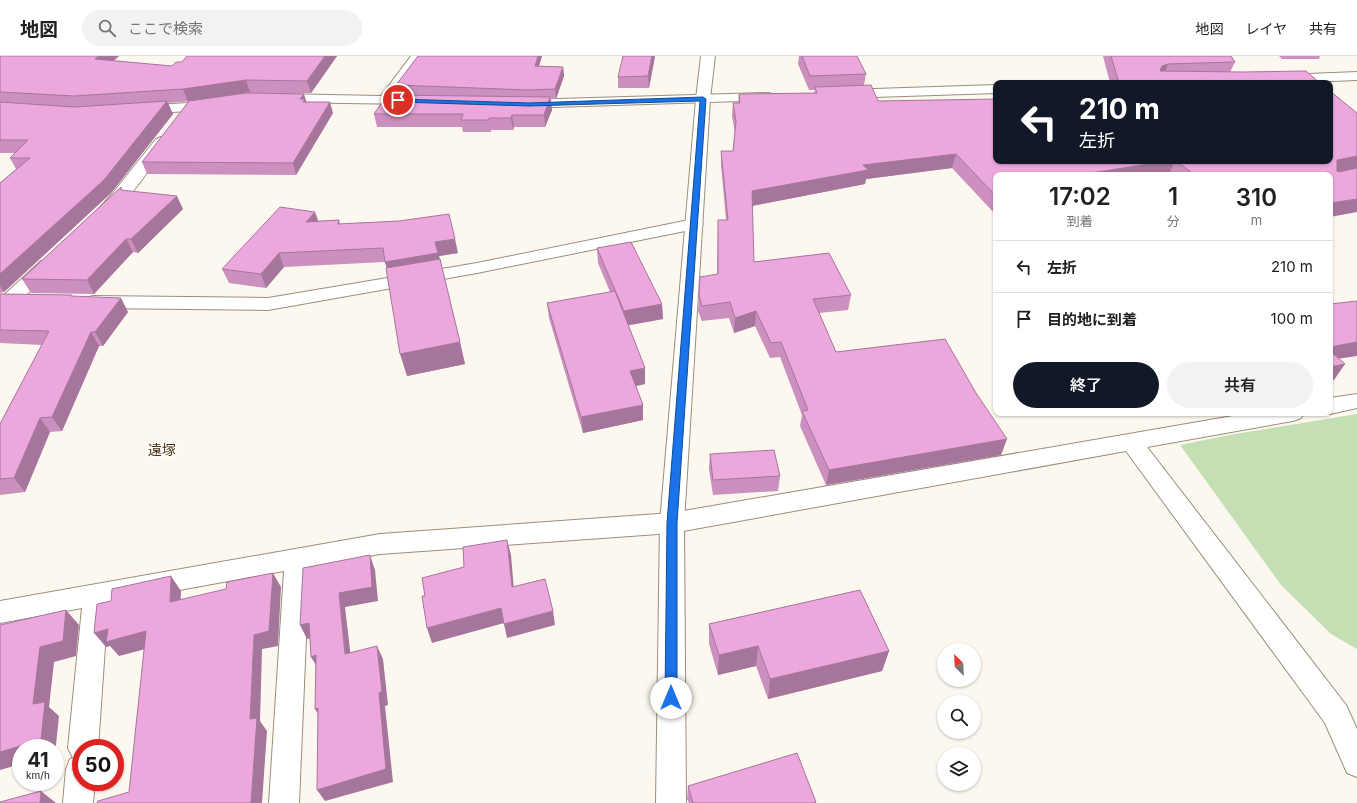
<!DOCTYPE html>
<html lang="ja">
<meta charset="utf-8">
<style>
:root{--surface:#fff;--page:#f2f2f2;--text:#202124;--muted:#757577;--line:#e0e0e0;--accent:#111827}
body{margin:0;font-family:Inter,"Noto Sans JP",sans-serif;background:var(--page);color:var(--text);height:100vh;display:flex;flex-direction:column;font-size:15px;white-space:nowrap}
*{box-sizing:border-box;margin:0}
p{font-size:13px;color:var(--muted)}
.icon{flex:none;width:22px;height:22px;fill:none;stroke:currentColor;stroke-width:2;stroke-linecap:round;stroke-linejoin:round}
.map{position:relative;flex:1;overflow:hidden}
.details{position:absolute;left:993px;top:116px;width:340px;height:244px;display:flex;flex-direction:column;background:var(--surface);border-radius:8px;box-shadow:0 1px 3px #0004}
.details>*{flex:none}
.top-card{position:absolute;left:993px;top:24px;width:340px;height:84px;border-radius:8px;box-shadow:0 1px 3px #0004;background:#111827;color:#fff;overflow:hidden}
.needle{width:26px;rotate:336deg}
.fabs{position:absolute;left:937px;top:587px;display:grid;gap:8px}
.fabs a{display:grid;place-items:center;width:44px;height:44px;border-radius:50%;background:var(--surface);box-shadow:0 1px 3px #0004;font-size:20px}
.speed{position:absolute;left:12px;top:683px;display:flex;gap:8px;font-size:20px;font-weight:700;text-align:center}
.speed>*{display:grid;place-content:center;width:52px;height:52px;border-radius:50%;background:var(--surface);box-shadow:0 1px 3px #0004;line-height:1}
.speed small{font-size:10px;font-weight:400}
.speed .limit{border:6px solid #d22;background:#fff;color:#111}
.pin{position:absolute;display:grid;place-items:center;width:34px;height:34px;color:#fff;margin:-17px;border:2px solid #fff;border-radius:50%;box-shadow:0 1px 4px #0007}
.me{position:absolute;width:44px;margin:-22px;rotate:0deg;stroke-linejoin:round;filter:drop-shadow(0 0 3px #0008)}
.turn{display:flex;align-items:center;gap:14px;height:84px;padding:0 20px;font-size:18px}
.turn .icon{width:52px;height:52px;stroke-width:2.5}
.turn b{display:block;font-size:28px;line-height:34px}
.eta{display:flex;justify-content:space-evenly;align-items:center;height:68px;text-align:center}
.eta b{font-size:24px;font-weight:600;line-height:28px}
.primary-button{display:flex;gap:8px;margin-top:auto;padding:8px 20px}
.primary-button a{flex:1;height:46px;border-radius:24px;background:var(--accent);color:#fff;font-size:16px;font-weight:600;line-height:46px;text-align:center}
.primary-button a+a{background:var(--page);color:var(--text)}
ul{padding:0;list-style:none}
li{display:flex;align-items:center;gap:12px;height:52px;padding:0 20px;border-top:1px solid var(--line)}
li div{flex:1}
li b{display:block;font-size:15px}
li em{font-style:normal}
header{display:flex;align-items:center;gap:24px;box-sizing:border-box;height:56px;padding:0 20px;background:var(--surface);border-bottom:1px solid var(--line)}
header strong{font-size:19px}
nav{display:flex;gap:22px;margin-inline-start:auto;font-size:14px}
.search{width:280px;height:36px;background:var(--page);display:flex;align-items:center;gap:10px;box-sizing:border-box;padding:0 14px;border-radius:22px;color:var(--muted);font-size:15px}
.map>svg:first-child{display:block}
.green{fill:#c4dfb4}
.lines{fill:none;stroke-linecap:round;stroke-linejoin:round}
.street-casing{stroke:#9a8e7a;stroke-width:2}
.secondary-casing{stroke:#9a8e7a;stroke-width:2}
.street{fill:#fff;fill-rule:evenodd}
.secondary{fill:#fff;fill-rule:evenodd}
.wall{fill:#cb90be}
.shaded-wall{fill:#a5759b}
.building{fill:#eca7dd;stroke:#a5759b}
.route{fill:#1a73e8;stroke:#114b97}
.labels{text-anchor:middle;dominant-baseline:central;stroke-width:3;stroke-linejoin:round;paint-order:stroke}
.quarter-label{font-size:14px;fill:#482f0d;stroke:#fff}
</style>
<header>
<strong>地図</strong>
<div class="search"><svg class="icon" aria-label="search" viewBox="0 0 24 24"><circle cx="10" cy="10" r="6"/><path d="M15 15l6 6"/></svg>ここで検索</div>
<nav><a>地図</a><a>レイヤ</a><a>共有</a></nav>
</header>
<div class="map">
<svg width="1357" height="747" viewBox="0 0 1357 747">
<rect width="100%" height="100%" fill="#fdf8ef"/>
<path class="green" d="M1357 358V593L1331 578 1281 529 1180 389 1229 379Z"/>
<g class="lines">
<defs>
<path id="street" d="M411 0H425L395 40 413 42 415 45 413 48 276 46 271 45 269 42 271 39 276 38 381 40Z
M1357 16V24L1283 27 1277 23 1279 20 1284 19Z
M996 29V37L844 42 839 41 837 38 839 35 844 34Z
M768 37 773 38 775 41 773 44 522 52 517 51 515 48 517 45 522 44Z
M214 43 219 44 221 47 219 50 188 55 141 58 136 57 134 54 136 51 141 50 188 47Z
M161 81 166 83 169 86C158 101 124 152 110 159 106 162 102 161 98 160L96 156 112 138 156 83Z
M694 163 700 164 703 168 700 172 477 217 268 254 93 252 86 250 83 246 86 242 93 240 268 242 477 207Z
M47 204 53 205 56 209 53 213 17 248 10 250 3 248 0 244 3 240 41 205Z
M1357 338V352L1330 358 1328 357H1330V342Z
M1250 357H1304L1301 362 1293 365 1147 391 1346 649 1357 673V721L1347 717 1325 667 1126 395 672 477 380 498 309 511 299 747H269L284 515 108 547 98 692H81V726H95L93 747H63L66 713 70 703 73 702 68 692 82 552 0 567V545L380 478 672 457Z"/>
<path id="secondary" d="M701 0H715L710 43 684 467 686 747H656L660 467 696 43Z"/>
</defs>
<use href="#street" class="street-casing"/>
<use href="#secondary" class="secondary-casing"/>
<use href="#street" class="street"/>
<use href="#secondary" class="secondary"/>
</g>
<path class="wall" d="M0 0H119L113 5 172 10 182 6 187 0H337L311 37H249L306 46 333 57 296 119 147 118 142 106 193 45 168 47 173 58 111 137 4 236 0 237V127L16 113 10 102 15 97H0Z
M418 0H542L539 10 563 11 564 20 556 43H551L552 54 545 71H514L513 74H491V76H463L462 71H377L374 58 414 39H398L396 29Z
M655 0 649 32H618V21Z
M799 0H857L866 18 864 29 878 45 1013 106H1025L1026 105H1330V119H1170L1169 118 996 119V159L952 112 866 123 865 128 752 150 754 206 851 239 848 254 819 257 836 296 1001 399 826 429 800 370 802 359 780 301 770 302 755 270 734 277 729 262 702 265 698 255 699 240 717 219 718 164H726L721 109V95H733L735 77 732 60 733 47H738L739 38 814 37 815 34H809L798 8Z
M1103 0H1231L1235 6 1230 16 1320 27H1110Z
M1279 0H1320L1319 3H1282Z
M121 131 122 134 183 153 138 197 133 196 94 238 31 237 22 223Z
M339 164 340 168 458 197 439 200 465 308 407 320 387 212 385 206 284 211 266 232 229 227 222 213 318 165Z
M597 192 662 248 663 263 628 269 645 328 636 330 643 349V364L583 377 549 262 547 247 610 236 598 207Z
M0 238 72 239 73 240 128 256 103 290H99L62 375 50 376 25 436 0 439V368L42 289 0 287Z
M710 398 780 420 778 435 713 439 709 413Z
M709 568 889 595 882 615 768 643 756 610 718 619 709 588Z
M688 730 816 746V747H689L687 743Z"/>
<path class="shaded-wall" d="M99 0H119L101 16 95 3Z
M325 0H337L311 37 307 25Z
M538 0H542L536 19 535 10Z
M652 0H655L649 32 648 20Z
M1168 8 1163 22 1157 23 1162 10Z
M563 11 564 20 556 43 555 33Z
M246 24 250 36 188 46 183 33Z
M304 38 309 54 300 43Z
M550 41 552 54 545 71 544 59Z
M167 45 173 58 111 137 4 236 0 230V218Z
M330 46 333 57 296 119 293 107Z
M512 59 514 71 513 74 511 62Z
M956 98 952 112 866 123 865 128 751 150 752 135 863 109Z
M1357 100V112L1329 118 1337 104Z
M999 105H1019L1000 109Z
M1168 105H1175L1169 118 1165 119H1090L1091 117Z
M177 140 183 153 138 197 131 183Z
M1357 143V156L1330 161V147Z
M315 156 320 170 306 166Z
M126 183 133 196 94 238 87 224Z
M455 183 458 197 439 200 441 211 389 220 385 206 435 186Z
M279 197 284 211 266 232 261 218Z
M121 242 128 256 103 290 95 276Z
M662 248 663 263 625 270 624 255Z
M756 255 755 270 734 277 735 262Z
M91 276 99 290 62 375 52 361Z
M460 286 465 308 407 320 400 298Z
M1357 286V300L1330 304V291Z
M1345 308 1334 324H1330V311Z
M645 312V328L631 331 630 315Z
M643 349V364L583 377 581 361Z
M40 362 50 376 25 436 14 422Z
M1007 383 1001 399 826 429 829 414Z
M507 484 511 499 515 546 512 531Z
M370 499 375 514 378 545 345 551 352 611 345 598 339 537Z
M273 517 281 531 278 590 262 593 260 665 267 675 262 747H251L250 663 254 579Z
M171 520 181 535 180 560 170 546Z
M501 552 504 567 432 587 427 572Z
M66 554 79 569 76 600 54 606 49 651 59 660 55 698V692H21V708L0 714V696L40 591Z
M553 555 555 569 507 582 504 568Z
M309 567 316 581 307 583 300 569Z
M108 573 146 575 157 590 119 600 110 590 106 591 94 577Z
M377 590 383 603 388 649 385 650 393 726 325 745 317 734 379 637Z
M758 590 756 610 718 619 719 599Z
M889 595 882 615 768 643 770 623Z
M316 599 319 614 311 601Z
M318 652 323 666 315 653Z
M41 735 56 747H40Z"/>
<path class="building" d="M0 0H99L95 3 172 10 176 6H182L187 0H325L307 25 246 24 183 33 74 40 0 36Z
M418 0H538L535 10 563 11 555 33 528 34 396 29Z
M623 0H652L648 20 618 21Z
M802 0H857L866 18 810 20Z
M1111 0H1231L1235 6 1168 8 1162 10 1160 15 1242 16 1306 15 1320 27H1119Z
M871 29 878 45 996 43V105H1006L1007 106H1025L1026 105H1168L1091 117 1093 119H996V140L956 98 863 109 868 114 752 135 754 206 829 197 851 239 813 243 836 296 945 283 976 337 1007 383 829 414 802 355 808 354 781 286 771 287 756 255 735 262 730 246 702 250 699 240 700 221 718 218V164H728L721 95H733L736 65 733 47H740L739 38 817 37 815 31Z
M1330 35 1357 57V100L1337 104V115L1339 116 1357 112V143L1330 147V119H1195L1176 105H1291L1292 106H1312L1313 105H1330Z
M246 37 304 38 300 43H305L303 46H330L293 107 142 106 189 45Z
M387 39 550 41 544 59H512L511 62H489V64H461L463 58H374Z
M167 45 104 124 0 218V127L30 102H10L28 84H0V46L74 51Z
M121 131V134L177 140 131 183H126L87 224 22 223Z
M280 151 315 156 306 166 339 164 338 168 399 165 449 158 455 183 435 186 438 197 385 206 383 192 279 197 261 218 222 213Z
M631 186 662 248 624 255 597 192Z
M440 203 460 286 400 298 386 212Z
M615 235 645 312 630 315 643 349 581 361 547 247Z
M0 238 72 239 71 240 121 242 95 276H91L52 361 40 362 14 422 0 423V368L49 275 0 274Z
M1357 245V286L1330 291V248Z
M1330 295 1345 308 1330 311Z
M774 394 780 420 713 424 710 398Z
M507 484 512 531 545 523 553 555 504 568 501 552 427 572 422 540H425L422 522 464 511 463 491Z
M370 499 372 531 339 537 345 598 377 590 382 636 379 637 386 713 317 734 318 652 315 653 316 599 311 601 309 567 300 569 303 512Z
M273 517 269 575 254 579 250 663 257 662 251 747H97L98 745 129 736 146 575 106 586 108 573 94 577 97 548 111 545 112 533 171 520 170 546 226 533 227 526Z
M860 534 889 595 770 623 758 590 719 599 709 568Z
M66 554 63 585 40 591 33 648 45 646 41 684 0 696V569Z
M797 697 816 746 812 747H693L688 730Z
M41 735 40 747H0V746Z"/>
<path class="route" d="M703 41 706 43 677 467V642L675 646 671 647 667 646 665 642 667 467 700 45 529 50 398 46 395 44 398 43 529 47Z"/>
<g class="labels">
<g class="quarter-label">
<text x="162" y="393">遠塚</text>
</g>
</g>
</svg>
<div class="fabs">
<a><svg class="needle" viewBox="-14 -14 28 28"><path d="M0-13l5 13h-10z" fill="#e53935"/><path d="M0 13l5-13h-10z" fill="#757577"/></svg></a>
<a><svg class="icon" aria-label="search" viewBox="0 0 24 24"><circle cx="10" cy="10" r="6"/><path d="M15 15l6 6"/></svg></a>
<a><svg class="icon" aria-label="layers" viewBox="0 0 24 24"><path d="M12 4l9 5-9 5-9-5zM3 14l9 5 9-5"/></svg></a>
</div>
<div class="speed"><div>41<small>km/h</small></div><div class="limit">50</div></div>
<div class="pin" style="left:398px;top:44px;background:#d93025"><svg class="icon" aria-label="arrive" viewBox="0 0 24 24"><path d="M6 21V4h12l-3 4 3 4H6"/></svg></div>
<svg class="me" style="left:671px;top:642px" viewBox="-20 -20 40 40"><circle r="19" fill="#fff"/><path d="M0-13L10 11 0 6-10 11z" fill="#1a73e8"/></svg>
<div class="top-card">
<div class="turn"><svg class="icon" aria-label="left" viewBox="0 0 24 24"><path d="M17 20v-9H6M10 6l-5 5 5 5"/></svg><div><b>210 m</b>左折</div></div>
</div>
<section class="details">
<div class="eta">
<div><b>17:02</b><p>到着</p></div>
<div><b>1</b><p>分</p></div>
<div><b>310</b><p>m</p></div>
</div>
<ul>
<li><svg class="icon" aria-label="left" viewBox="0 0 24 24"><path d="M17 20v-9H6M10 6l-5 5 5 5"/></svg><div><b>左折</b></div><em>210 m</em></li>
<li><svg class="icon" aria-label="arrive" viewBox="0 0 24 24"><path d="M6 21V4h12l-3 4 3 4H6"/></svg><div><b>目的地に到着</b></div><em>100 m</em></li>
</ul>
<div class="primary-button"><a>終了</a><a>共有</a></div>
</section>
</div>
